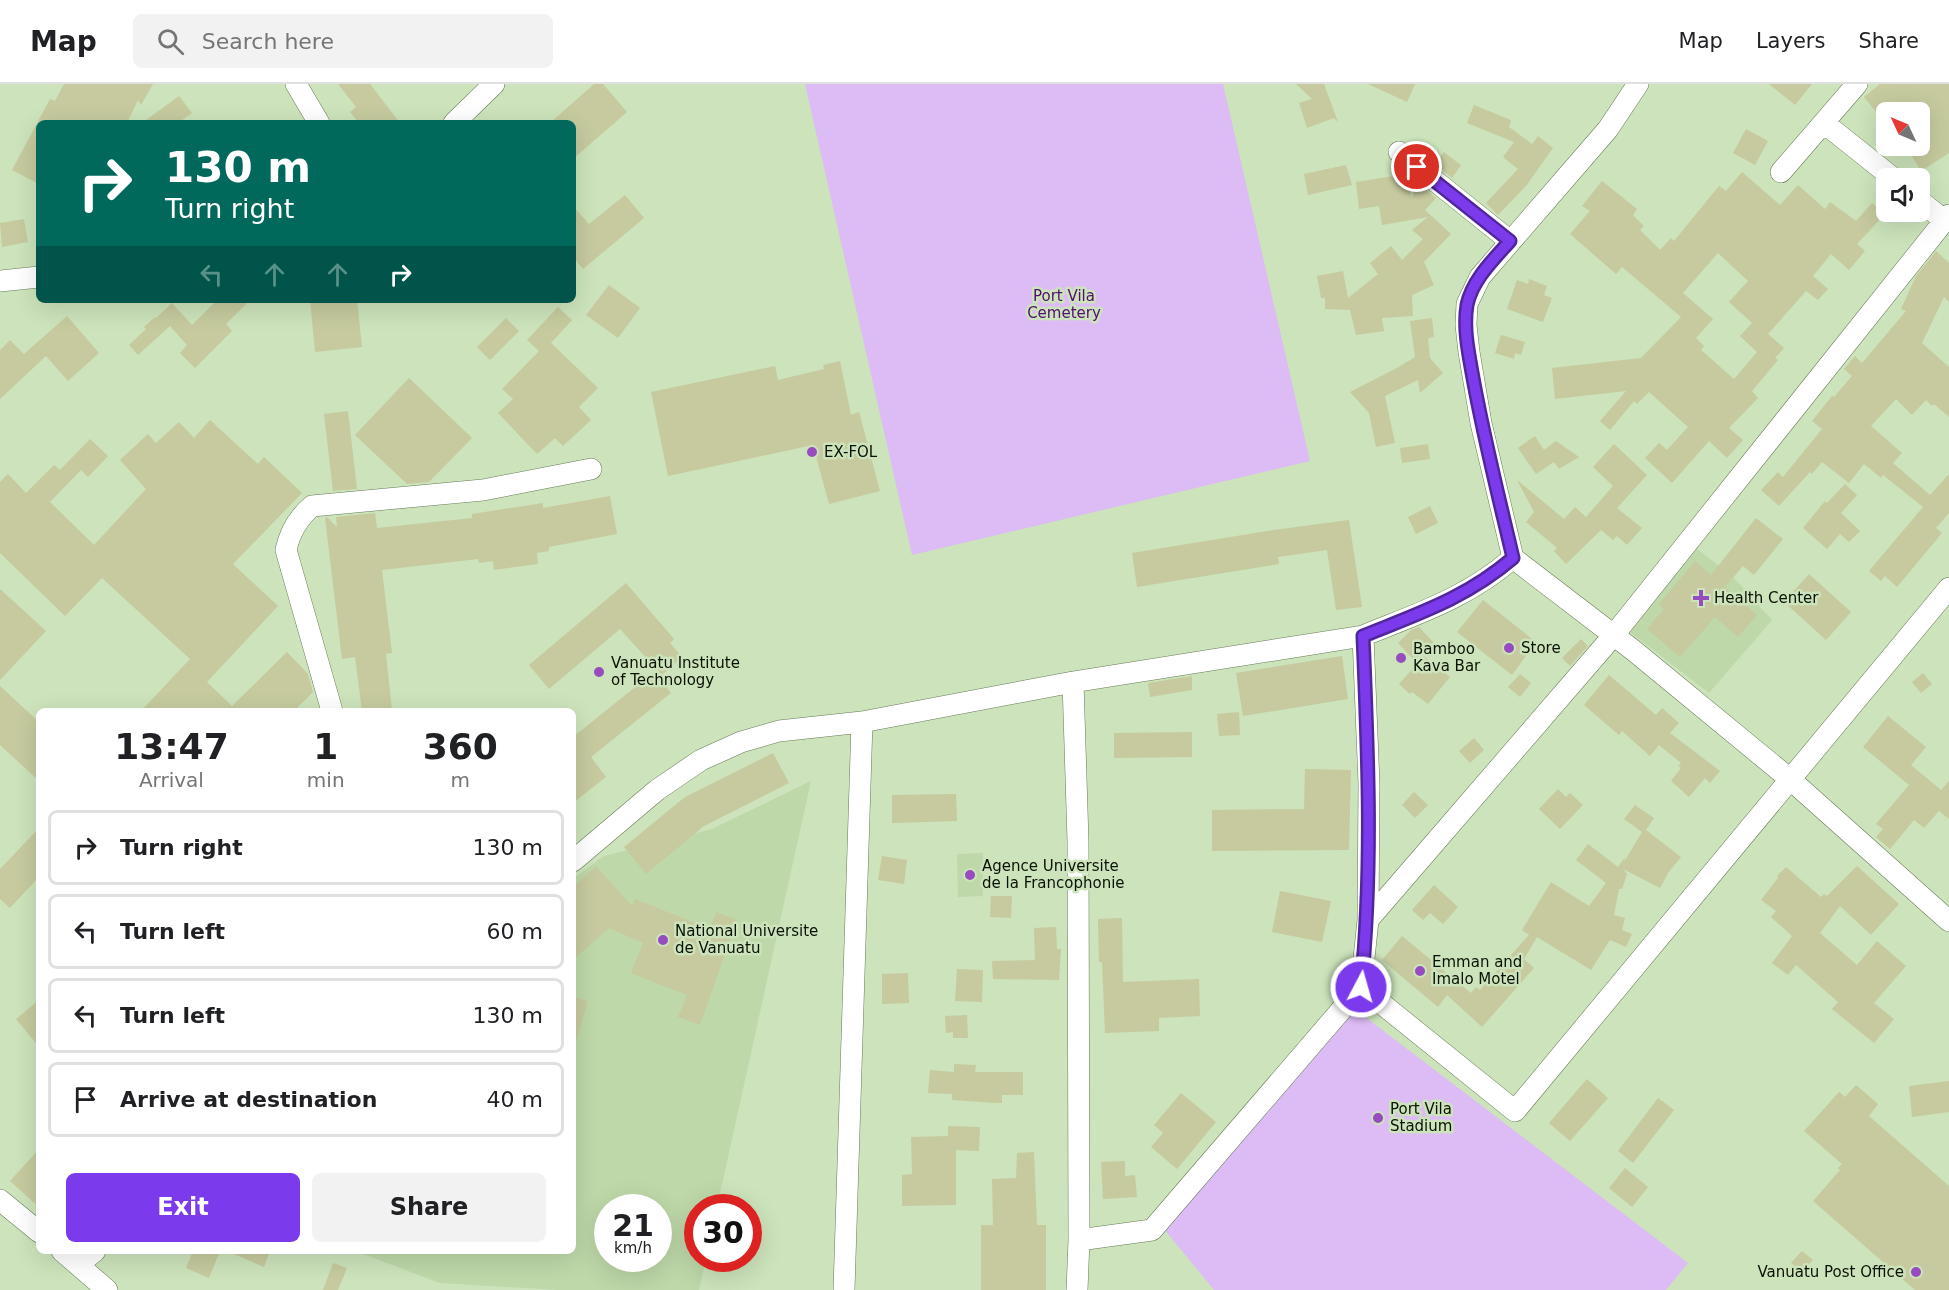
<!DOCTYPE html>
<style>
:root{--surface:#fff;--page:#f2f2f2;--text:#202124;--muted:#757577;--line:#e0e0e0;--accent:#7c3aed}
body{margin:0;font-family:"DejaVu Sans",sans-serif;background:var(--page);color:var(--text);height:100vh;display:flex;flex-direction:column;font-size:22px;white-space:nowrap}
*{box-sizing:border-box;margin:0}
p{font-size:20px;color:var(--muted)}
.icon{flex:none;width:33px;height:33px;fill:none;stroke:currentColor;stroke-width:2;stroke-linecap:round;stroke-linejoin:round}
.map{position:relative;flex:1;overflow:hidden}
.sheet{position:absolute;left:36px;top:624px;width:540px;height:546px;display:flex;flex-direction:column;background:var(--surface);border-radius:9px;box-shadow:0 6px 24px #0002}
.sheet>*{flex:none}
.banner{position:absolute;left:36px;top:36px;width:540px;height:183px;border-radius:9px;box-shadow:0 6px 24px #0002;background:#00695c;color:#fff;overflow:hidden}
.needle{width:39px;rotate:314deg}
.tools{position:absolute;left:1876px;top:18px;display:grid;gap:12px}
.tools a{display:grid;place-items:center;width:54px;height:54px;border-radius:9px;background:var(--surface);box-shadow:0 6px 24px #0002;font-size:30px}
.speed{position:absolute;left:594px;top:1110px;display:flex;gap:12px;font-size:30px;font-weight:700;text-align:center}
.speed>*{display:grid;place-content:center;width:78px;height:78px;border-radius:50%;background:var(--surface);box-shadow:0 6px 24px #0002;line-height:1}
.speed small{font-size:15px;font-weight:400}
.speed .limit{border:9px solid #d22;background:#fff;color:#111}
.pin{position:absolute;display:grid;place-items:center;width:51px;height:51px;color:#fff;margin:-26px;border:3px solid #fff;border-radius:50%;box-shadow:0 2px 6px #0007}
.me{position:absolute;width:66px;margin:-33px;rotate:6deg;stroke-linejoin:round;filter:drop-shadow(0 0 4px #0008)}
.turn{display:flex;align-items:center;gap:21px;height:126px;padding:0 30px;font-size:27px}
.turn .icon{width:78px;height:78px;stroke-width:2.5}
.turn b{display:block;font-size:42px;line-height:51px}
.lanes{display:flex;align-items:center;height:57px;padding:0 30px;background:#0003;justify-content:center;gap:30px;direction:ltr}
.lanes .off{opacity:.35}
.eta{display:flex;justify-content:space-evenly;align-items:center;height:102px;text-align:center}
.eta b{font-size:36px;font-weight:700;line-height:42px}
.action{display:flex;gap:12px;margin-top:auto;padding:12px 30px}
.action a{flex:1;height:69px;border-radius:9px;background:var(--accent);color:#fff;font-size:24px;font-weight:700;line-height:69px;text-align:center}
.action a+a{background:var(--page);color:var(--text)}
ul{padding:0;list-style:none}
li{display:flex;align-items:center;gap:18px;height:75px;margin:0 12px 9px;padding:0 18px;border:3px solid var(--line);border-radius:9px}
li div{flex:1}
li b{display:block;font-size:22px}
li em{font-style:normal}
header{display:flex;align-items:center;gap:36px;box-sizing:border-box;height:84px;padding:0 30px;background:var(--surface);border-bottom:2px solid var(--line)}
header strong{font-size:28px}
nav{display:flex;gap:33px;margin-inline-start:auto;font-size:21px}
.search{width:420px;height:54px;background:var(--page);display:flex;align-items:center;gap:15px;box-sizing:border-box;padding:0 21px;border-radius:9px;color:var(--muted);font-size:22px}
.map>svg:first-child{display:block}
.built{fill:#bed8a9;fill-rule:evenodd}
.green{fill:#ddbbf5}
.building{fill:#c6ca9e;fill-rule:evenodd}
.lines{fill:none;stroke-linecap:round;stroke-linejoin:round}
.street-casing{stroke:#677b57;stroke-width:22}
.street{stroke:#fff;stroke-width:21}
.route-casing{stroke:#51269a;stroke-width:15}
.route{stroke:#7c3aed;stroke-width:10}
.poi-dot{fill:#964cbf;stroke:#cce3bb;stroke-width:2}
.labels{text-anchor:middle;dominant-baseline:central;stroke-width:5;stroke-linejoin:round;paint-order:stroke}
.park-label{font-size:15px;fill:#510e70;stroke:#cce3bb}
.poi-label{font-size:15px;fill:#0b1205;stroke:#cce3bb;text-anchor:start}
</style>
<header>
<strong>Map</strong>
<div class="search"><svg class="icon" aria-label="search" viewBox="0 0 24 24"><circle cx="10" cy="10" r="6"/><path d="M15 15l6 6"/></svg>Search here</div>
<nav><a>Map</a><a>Layers</a><a>Share</a></nav>
</header>
<div class="map">
<svg width="1949" height="1206" viewBox="0 0 1949 1206">
<rect width="100%" height="100%" fill="#cce3bb"/>
<path class="built" d="M1692 461 1732 492 1772 536 1709 609 1626 545Z
M811 697 717 1123 698 1124V1174L706 1175 699 1206H558L440 1199 355 1167H573V795L604 772 712 745ZM608 1124H658V1174H608Z
M983 769V812L958 813 957 770Z"/>
<path class="green" d="M805 0H1223L1310 377 912 471Z
M1352 923 1688 1179 1666 1206H1214L1164 1145Z"/>
<path class="building" d="M64 0H153L141 21 138 16 127 39H39V100L12 86 50 15 55 17Z
M338 0H370L400 39H359L350 28 356 23Z
M594 0H603L627 28 573 75V39H550Z
M1296 0H1324L1338 38 1334 34 1307 44 1299 19 1312 15Z
M1368 0H1415L1407 18Z
M1769 0H1812L1795 21Z
M1880 0H1949V69L1921 87 1908 66 1915 62H1920V28H1876L1864 13Z
M179 12 192 29 178 39H142Z
M1474 21 1511 36 1509 43 1532 60 1538 52 1553 64 1526 102 1498 131 1486 119 1518 85 1503 73 1514 58 1467 39Z
M1746 45 1768 57 1755 81 1733 69Z
M1444 68 1461 81 1452 94 1435 80Z
M1346 81 1352 101 1308 111 1304 90Z
M1742 88 1780 121 1798 101 1825 125 1830 118 1856 137 1872 119 1885 130 1857 160 1865 167 1849 186 1831 170 1813 192 1828 205 1818 216 1806 207 1768 250 1784 264 1775 274 1778 276 1752 307 1758 314 1729 344 1743 356 1727 374 1709 357 1672 399 1645 374 1659 359 1667 366 1688 343 1649 308 1637 320 1634 317 1610 346 1600 337 1626 307 1555 315 1552 284 1641 274 1681 233 1622 183 1616 190 1570 150 1590 127 1582 122 1602 97 1637 125 1633 131 1644 142 1640 146 1660 166 1671 154 1674 157 1719 102 1726 107ZM1718 169 1748 197 1729 218 1752 239 1740 252 1757 268 1734 295 1701 266 1704 262 1696 254 1713 235 1683 209Z
M1406 90 1411 113 1420 101 1436 114 1425 126 1451 150 1424 178 1434 201 1412 211 1413 232 1382 234 1384 247 1356 251 1350 226 1325 225V214H1321L1317 192 1343 187 1348 214 1378 190 1370 179 1391 162 1402 176 1423 155 1412 146 1428 133 1382 141 1379 122 1359 125 1356 98Z
M625 111 644 134 583 185 573 173V122L589 140Z
M24 135 28 158 2 163 0 139Z
M1936 167 1949 179V218L1944 213 1922 259 1949 283V333L1934 320 1932 322 1926 316 1912 331 1896 315 1871 342 1902 369 1893 379 1930 411 1949 390V429L1936 444 1942 449 1897 503 1885 492 1881 497 1869 487 1923 423 1883 391 1881 394 1864 380 1849 399 1822 378 1812 390 1810 388 1779 422 1761 406 1778 388 1783 393 1822 345 1812 337 1832 312 1834 313 1852 292 1844 285 1855 272 1862 279 1906 227 1901 225 1916 192Z
M1529 195 1547 202 1544 211 1552 214 1543 238 1507 225 1517 196 1528 200Z
M609 201 640 224 618 254 586 231Z
M217 216H250L226 240 232 247 195 284 180 269 187 261 170 242 138 271 129 261 146 245 144 243 155 233 156 234 172 219 192 241Z
M310 216H357L362 263 315 268Z
M558 223 572 236 551 259 598 304 579 323 591 336 563 362 555 354 537 370 498 329 513 315 502 305 539 267 527 256Z
M67 232 99 269 68 297 46 272 0 315V266L10 256 24 270Z
M506 234 519 247 490 276 477 263Z
M1432 234 1434 253 1428 254 1430 274 1443 289 1420 309 1418 296 1385 312 1395 359 1376 363 1369 329 1350 308 1397 284 1415 273 1410 237Z
M1501 251 1525 258 1521 271 1515 269 1514 275 1495 269Z
M840 277 851 331 859 328 880 407 829 420 813 361 668 392 651 308 775 282 778 296 824 285 823 281Z
M409 294 472 354 429 398 407 400 355 351Z
M348 327 357 405 333 407 324 330Z
M210 336 258 380 264 373 302 409 233 480 278 522 207 598 232 622 287 568 308 590 313 608 294 627H141L190 575 102 494 65 532 0 469V398L8 390 26 409 54 381 60 386 90 355 108 372 88 393 81 386 50 418 94 461 146 405 120 376 148 350 156 359 179 338 194 354Z
M1535 352 1544 366 1556 357 1579 373 1559 385 1554 378 1536 390 1518 364Z
M1428 360 1430 375 1402 379 1400 364Z
M1614 360 1647 391 1617 424 1642 444 1627 461 1617 452 1613 456 1601 446 1566 480 1554 467 1557 464 1526 438 1534 428 1517 396 1564 435 1575 423 1586 433 1613 402 1593 383Z
M1845 400 1857 411 1841 429 1860 447 1849 458 1840 450 1827 465 1803 444 1825 417 1827 419Z
M610 412 617 450 549 463V467L537 469 538 480 494 486 493 477 479 479 478 475 382 486 392 569 386 570 392 627H362L355 573 342 575 325 434 327 433 337 443 336 433 375 429 377 444 472 434V430L543 419V424Z
M1430 422 1438 439 1416 450 1408 433Z
M1756 434 1783 455 1754 491 1743 482 1725 503 1757 531 1738 553 1715 533 1680 573 1647 545 1664 525 1659 520 1695 477 1711 491Z
M1349 436 1362 523 1336 526 1327 466 1278 473 1279 480 1137 503 1132 469 1274 446Z
M1809 490 1851 528 1826 556 1784 518Z
M626 499 674 555 670 559 682 573 662 591 620 545 549 605 529 581Z
M0 505 46 547 0 596Z
M1483 516 1536 558 1512 591 1457 548Z
M1419 543 1434 559 1414 576 1398 559 1411 546Z
M1581 555 1588 562 1570 582 1562 574Z
M1342 572 1348 615 1243 632 1236 589Z
M1424 572 1450 593 1428 620 1412 608 1410 610 1399 600Z
M654 588 671 609 591 673 606 693 573 719V653Z
M1923 589 1932 600 1921 609 1912 598Z
M1520 590 1531 599 1520 613 1508 603Z
M1609 591 1656 631 1662 624 1679 639 1670 649 1720 687 1710 699 1705 694 1689 713 1671 697 1681 684 1678 682 1681 679 1659 661 1650 672 1622 647 1619 651 1584 621Z
M1192 592V606L1150 613 1148 599Z
M0 602 39 638V697L0 661Z
M1239 628 1240 651 1219 652 1217 630Z
M1888 632 1926 663 1911 681 1941 706 1949 697V735L1939 727 1924 744 1914 736 1890 765 1876 753 1883 745 1876 740 1909 701 1863 663Z
M1192 648V673L1114 674V649Z
M1474 654 1484 666 1470 679 1459 667Z
M773 669 789 699 704 742 646 790 624 763 685 713Z
M1305 685 1351 686 1349 766 1212 767V726L1304 725Z
M1558 705 1566 713 1570 709 1583 721 1560 745 1539 725Z
M1414 708 1428 721 1415 734 1402 721Z
M956 710 957 737 892 739V711Z
M1635 721 1654 734 1646 746 1681 773 1668 789 1660 804 1623 785 1627 790 1622 805H1619L1614 831 1625 834 1622 846 1632 850 1626 863 1610 856 1591 886 1537 853 1524 875 1534 884 1482 943 1447 911 1438 923 1382 876 1402 852 1471 909 1476 903 1480 906 1529 851 1522 846 1551 798 1589 822 1606 799 1576 776 1588 760 1618 783 1625 773 1624 778 1642 748 1624 735Z
M39 744V793L10 824 0 815V785Z
M882 772 907 776 904 800 878 796Z
M596 782 632 822 635 815 710 845 716 828 737 836 700 941 678 933 687 911 631 889 643 859 609 844 573 876V803Z
M1857 782 1899 820 1871 851 1840 822 1820 849 1857 881 1877 857 1906 882 1874 919 1894 935 1874 959 1832 925 1838 918 1796 881 1788 891 1772 879 1792 852 1771 833 1776 827 1761 816 1778 794 1777 792 1786 783 1821 813 1824 810 1827 812Z
M1434 801 1458 823 1443 840 1430 829 1423 836 1412 826Z
M1280 807 1331 817 1322 858 1272 848Z
M991 812H1012L1011 834 990 833Z
M1122 834 1123 898 1199 895 1200 932 1159 934V947L1105 949 1102 878H1099L1098 835Z
M1056 843 1057 865H1061L1059 896 993 895 992 877 1035 876 1034 844Z
M957 885 983 886 982 918 955 917Z
M908 889 909 919 882 920V890Z
M573 913 588 917 577 955H573Z
M39 916V963L16 935Z
M967 931 968 954H953V948L946 949 945 932Z
M954 980 976 981 975 988H1023V1011H1002V1019H995L952 1016V1010L928 1009 930 986 954 988Z
M1587 995 1608 1014 1570 1057 1549 1039Z
M1949 997V1028L1912 1033 1909 1002Z
M1856 1001 1878 1020 1869 1032 1949 1102V1206H1915L1813 1117 1840 1086 1838 1084 1842 1080 1804 1047 1839 1008 1845 1013Z
M1181 1009 1216 1038 1177 1085 1151 1063 1163 1049 1154 1041Z
M1658 1014 1674 1026 1633 1079 1618 1067Z
M948 1042 980 1043 979 1067 956 1066V1121L902 1122V1091L912 1090 911 1053 948 1052Z
M39 1065V1123L10 1097Z
M1034 1068 1037 1141H1046V1206H981V1141H993L992 1095 1016 1094 1017 1069Z
M1125 1077V1092L1135 1091 1137 1113 1103 1115 1101 1078Z
M1625 1084 1648 1103 1632 1123 1609 1104Z
M193 1167H220L209 1194 186 1184Z
M227 1167H270L264 1183Z
M1802 1167 1813 1176 1802 1188 1791 1179Z
M333 1179 347 1184 338 1206H323Z"/>
<g class="lines">
<defs>
<path id="street" d="M296 0 319 39
M454 39 494 0
M1824 39 1893 94
M1399 68 1510 157
M1781 88 1857 0
M1920 117 1944 136
M0 197 39 193
M1513 474 1481 339 1469 268 1466 241 1467 220 1480 193 1608 45 1638 0
M1073 598 1078 757 1079 1156 1077 1206
M332 627 286 466C290 447 298 434 312 422L483 406 591 385
M573 777 657 706 701 676 741 658 779 647 862 638 1073 598 1363 552
M1368 836 1613 552 1949 131
M1361 903 1515 1027 1949 504
M0 1116 39 1148
M1079 1156 1152 1146 1361 903 1368 836 1369 700 1363 552C1419 529 1467 514 1513 474L1633 566 1791 696 1949 837
M62 1167 107 1206
M79 1180 95 1167
M844 1206 862 638"/>
</defs>
<use href="#street" class="street-casing"/>
<use href="#street" class="street"/>
</g>
<g class="lines">
<defs>
<path id="route" d="M1361 903C1373 786 1368 669 1363 552 1420 529 1466 514 1513 474 1499 414 1484 355 1473 294 1469 271 1463 245 1467 221 1472 196 1494 175 1510 157L1417 83"/>
</defs>
<use href="#route" class="route-casing"/>
<use href="#route" class="route"/>
</g>
<g class="poi-dot">
<circle cx="812" cy="368" r="6"/>
<path d="M1698 505h6v6h6v6h-6v6h-6v-6h-6v-6h6z"/>
<circle cx="1509" cy="564" r="6"/>
<circle cx="1401" cy="574" r="6"/>
<circle cx="599" cy="588" r="6"/>
<circle cx="970" cy="791" r="6"/>
<circle cx="663" cy="856" r="6"/>
<circle cx="1420" cy="887" r="6"/>
<circle cx="1378" cy="1034" r="6"/>
<circle cx="1916" cy="1188" r="6"/>
</g>
<g class="labels">
<g class="park-label">
<text x="1064" y="212">Port Vila<tspan x="1064" dy="17">Cemetery</tspan></text>
</g>
<g class="poi-label">
<text x="824" y="368">EX-FOL</text>
<text x="1714" y="514">Health Center</text>
<text x="1521" y="564">Store</text>
<text x="1413" y="565">Bamboo<tspan x="1413" dy="17">Kava Bar</tspan></text>
<text x="611" y="579">Vanuatu Institute<tspan x="611" dy="17">of Technology</tspan></text>
<text x="982" y="782">Agence Universite<tspan x="982" dy="17">de la Francophonie</tspan></text>
<text x="675" y="847">National Universite<tspan x="675" dy="17">de Vanuatu</tspan></text>
<text x="1432" y="878">Emman and<tspan x="1432" dy="17">Imalo Motel</tspan></text>
<text x="1390" y="1025">Port Vila<tspan x="1390" dy="17">Stadium</tspan></text>
<text x="1904" y="1188" text-anchor="end">Vanuatu Post Office</text>
</g>
</g>
</svg>
<div class="tools">
<a><svg class="needle" viewBox="-14 -14 28 28"><path d="M0-13l5 13h-10z" fill="#e53935"/><path d="M0 13l5-13h-10z" fill="#757577"/></svg></a>
<a><svg class="icon" aria-label="sound" viewBox="0 0 24 24"><path d="M4 9h4l5-4v14l-5-4H4zM17 9q2 3 0 6"/></svg></a>
</div>
<div class="speed"><div>21<small>km/h</small></div><div class="limit">30</div></div>
<div class="pin" style="left:1417px;top:83px;background:#d93025"><svg class="icon" aria-label="arrive" viewBox="0 0 24 24"><path d="M6 21V4h12l-3 4 3 4H6"/></svg></div>
<svg class="me" style="left:1361px;top:903px" viewBox="-20 -20 40 40"><circle r="17" fill="#7c3aed" stroke="#fff" stroke-width="3"/><path d="M0-11L8 9 0 5-8 9z" fill="#fff"/></svg>
<div class="banner">
<div class="turn"><svg class="icon" aria-label="right" viewBox="0 0 24 24"><path d="M7 20v-9h11M14 6l5 5-5 5"/></svg><div><b>130 m</b>Turn right</div></div>
<div class="lanes"><svg class="icon off" aria-label="left" viewBox="0 0 24 24"><path d="M17 20v-9H6M10 6l-5 5 5 5"/></svg><svg class="icon off" aria-label="ahead" viewBox="0 0 24 24"><path d="M12 20V5M6 11l6-6 6 6"/></svg><svg class="icon off" aria-label="ahead" viewBox="0 0 24 24"><path d="M12 20V5M6 11l6-6 6 6"/></svg><svg class="icon" aria-label="right" viewBox="0 0 24 24"><path d="M7 20v-9h11M14 6l5 5-5 5"/></svg></div>
</div>
<section class="sheet">
<div class="eta">
<div><b>13:47</b><p>Arrival</p></div>
<div><b>1</b><p>min</p></div>
<div><b>360</b><p>m</p></div>
</div>
<ul>
<li><svg class="icon" aria-label="right" viewBox="0 0 24 24"><path d="M7 20v-9h11M14 6l5 5-5 5"/></svg><div><b>Turn right</b></div><em>130 m</em></li>
<li><svg class="icon" aria-label="left" viewBox="0 0 24 24"><path d="M17 20v-9H6M10 6l-5 5 5 5"/></svg><div><b>Turn left</b></div><em>60 m</em></li>
<li><svg class="icon" aria-label="left" viewBox="0 0 24 24"><path d="M17 20v-9H6M10 6l-5 5 5 5"/></svg><div><b>Turn left</b></div><em>130 m</em></li>
<li><svg class="icon" aria-label="arrive" viewBox="0 0 24 24"><path d="M6 21V4h12l-3 4 3 4H6"/></svg><div><b>Arrive at destination</b></div><em>40 m</em></li>
</ul>
<div class="action"><a>Exit</a><a>Share</a></div>
</section>
</div>
